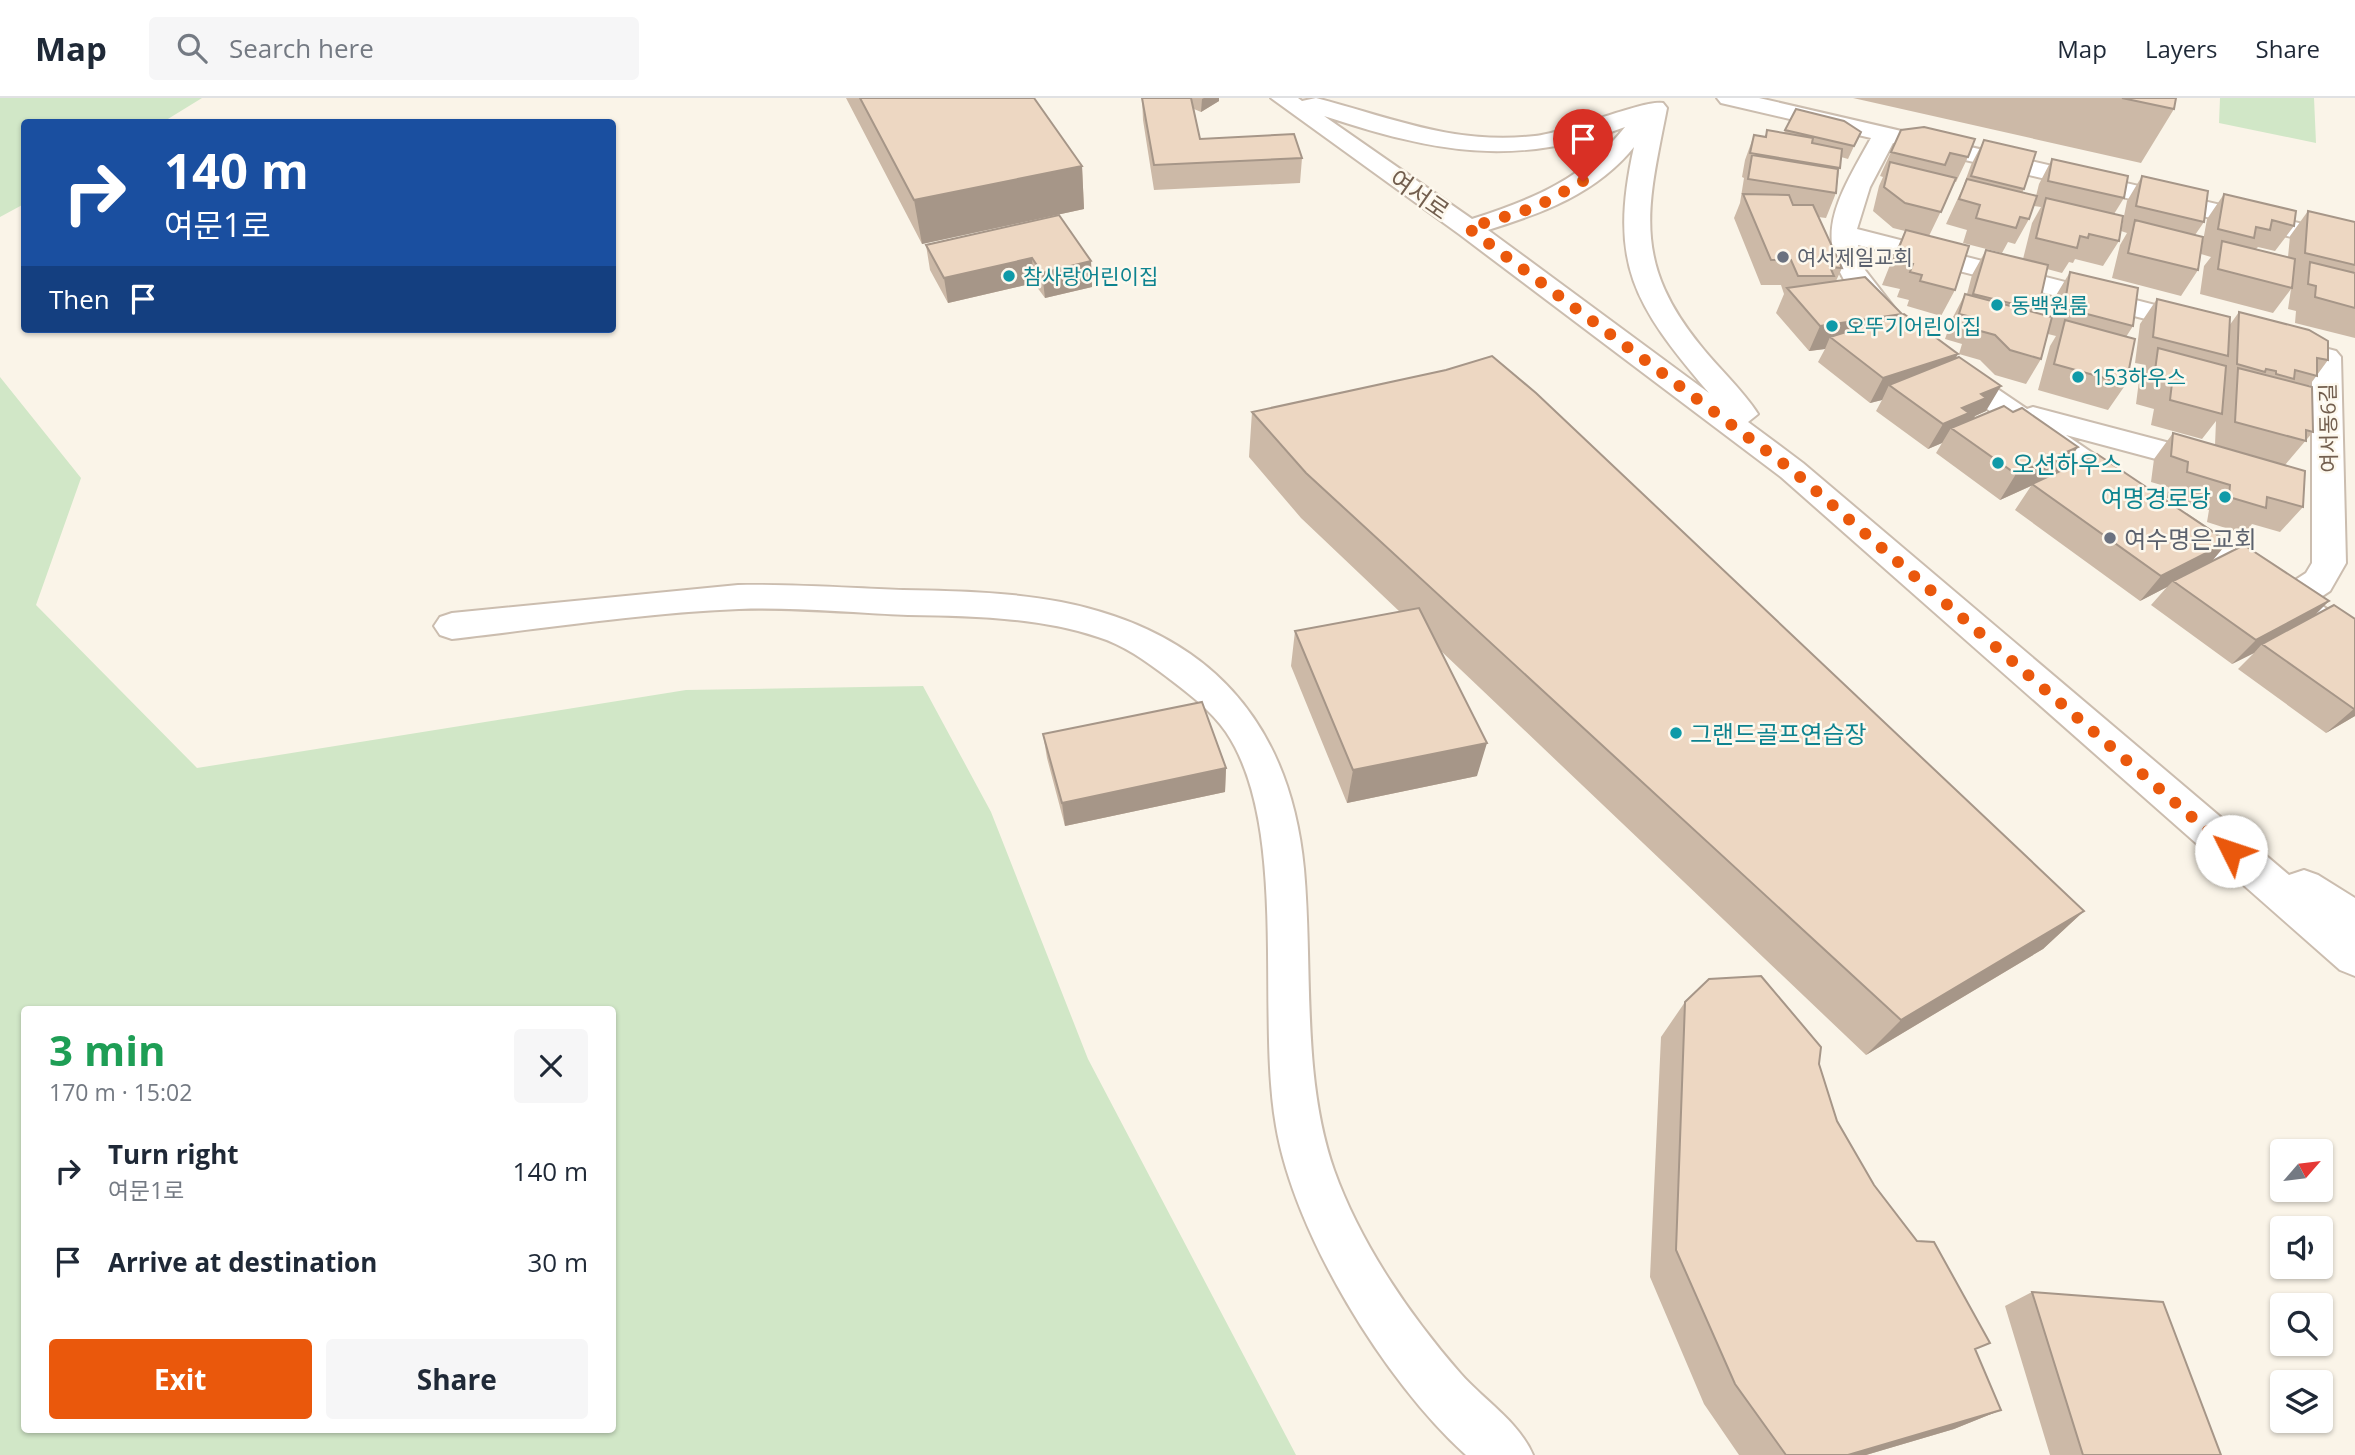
<!DOCTYPE html>
<meta charset="utf-8">
<style>
:root{--surface:#fff;--page:#f6f6f7;--text:#1f2937;--muted:#747a83;--line:#e0e1e3;--accent:#ea580c}
body{margin:0;font-family:"Open Sans","Noto Sans KR",sans-serif;background:var(--page);color:var(--text);height:100vh;display:flex;flex-direction:column;font-size:26px;white-space:nowrap}
*{box-sizing:border-box;margin:0}
p{font-size:23px;color:var(--muted)}
.icon{flex:none;width:38px;height:38px;fill:none;stroke:currentColor;stroke-width:2;stroke-linecap:round;stroke-linejoin:round}
.map{position:relative;flex:1;overflow:hidden}
.details{position:absolute;left:21px;top:908px;width:595px;height:427px;display:flex;flex-direction:column;background:var(--surface);border-radius:7px;box-shadow:0 2px 5px #0004}
.details>*{flex:none}
.banner{position:absolute;left:21px;top:21px;width:595px;height:214px;border-radius:7px;box-shadow:0 2px 5px #0004;background:#1a4fa0;color:#fff;overflow:hidden}
.needle{width:46px;rotate:62deg}
.tools{position:absolute;left:2270px;top:1041px;display:grid;gap:14px}
.tools a{display:grid;place-items:center;width:63px;height:63px;border-radius:7px;background:var(--surface);box-shadow:0 2px 5px #0004;font-size:35px}
.pin{position:absolute;display:grid;place-items:center;width:60px;height:60px;color:#fff;margin:-72px -30px;border-radius:50% 50% 50% 0;rotate:-45deg;box-shadow:0 0 7px #0007}
.pin .icon{rotate:45deg}
.me{position:absolute;width:77px;margin:-38px;rotate:311deg;stroke-linejoin:round;filter:drop-shadow(0 0 5px #0008)}
.turn{display:flex;align-items:center;gap:24px;height:147px;padding:0 28px;font-size:32px}
.turn .icon{width:91px;height:91px;stroke-width:2.5}
.turn b{display:block;font-size:49px;line-height:60px}
.then{display:flex;align-items:center;height:66px;padding:0 28px;background:#0003;gap:14px;font-size:26px}
.round{display:grid;place-items:center;flex:none;width:74px;height:74px;border-radius:7px;background:var(--page)}
.headline{display:flex;align-items:center;justify-content:space-between;height:119px;padding:0 28px}
h1{font-size:42px;font-weight:700;line-height:52px;color:#1e9e55}
.action{display:flex;gap:14px;margin-top:auto;padding:14px 28px}
.action a{flex:1;height:80px;border-radius:7px;background:var(--accent);color:#fff;font-size:28px;font-weight:700;line-height:80px;text-align:center}
.action a+a{background:var(--page);color:var(--text)}
ul{padding:0;list-style:none}
li{display:flex;align-items:center;gap:21px;height:91px;padding:0 28px}
li div{flex:1}
li b{display:block;font-size:26px}
li em{font-style:normal}
header{display:flex;align-items:center;gap:42px;box-sizing:border-box;height:98px;padding:0 35px;background:var(--surface);border-bottom:2px solid var(--line)}
header strong{font-size:33px}
nav{display:flex;gap:38px;margin-inline-start:auto;font-size:24px}
.search{width:490px;height:63px;background:var(--page);display:flex;align-items:center;gap:18px;box-sizing:border-box;padding:0 24px;border-radius:7px;color:var(--muted);font-size:26px}
.map>svg:first-child{display:block}
.green{fill:#d1e7c7;fill-rule:evenodd}
.lines{fill:none;stroke-linecap:round;stroke-linejoin:round}
.minor-casing{stroke:#cbbdaf;stroke-width:4}
.tertiary-casing{stroke:#cbbdaf;stroke-width:4}
.minor{fill:#fff;fill-rule:evenodd}
.tertiary{fill:#fff;fill-rule:evenodd}
.wall{fill:#ccb9a7}
.shaded-wall{fill:#a69688}
.building{fill:#edd7c2;stroke:#a69688;stroke-width:2}
.route{stroke:#ea580c;stroke-width:12;stroke-dasharray:0 21.6}
.worship-dot{fill:#6b7280;stroke:#fdf8ed;stroke-width:2.5}
.culture-dot{fill:#0f9aa8;stroke:#fdf8ed;stroke-width:2.5}
.labels{text-anchor:middle;dominant-baseline:central;stroke-width:5;stroke-linejoin:round;paint-order:stroke}
.far-worship-label{font-size:21px;fill:#5b616d;stroke:#fdf8ed;text-anchor:start}
.far-culture-label{font-size:21px;fill:#0d838f;stroke:#fdf8ed;text-anchor:start}
.far-street-label{font-size:21px;fill:#725e4e;stroke:#fdf8ed}
.street-label{font-size:24px;fill:#725e4e;stroke:#fdf8ed}
.culture-label{font-size:24px;fill:#0d838f;stroke:#fdf8ed;text-anchor:start}
.worship-label{font-size:24px;fill:#5b616d;stroke:#fdf8ed;text-anchor:start}
</style>
<header>
<strong>Map</strong>
<div class="search"><svg class="icon" aria-label="search" viewBox="0 0 24 24"><circle cx="10" cy="10" r="6"/><path d="M15 15l6 6"/></svg>Search here</div>
<nav><a>Map</a><a>Layers</a><a>Share</a></nav>
</header>
<div class="map">
<svg width="2355" height="1357" viewBox="0 0 2355 1357">
<rect width="100%" height="100%" fill="#faf4e8"/>
<path class="green" d="M0 0H202L163 24H24V106L0 119Z
M2220 0H2314L2316 45 2219 25Z
M0 279 81 380 36 507 197 670 686 592 923 588 991 714 1088 961 1296 1357H0ZM24 912H612V1332H24Z"/>
<g class="lines">
<defs>
<path id="minor" d="M1717 0H1759L2355 138V154L1893 45 1870 89 1857 131 2210 221 2214 227 2210 233 2200 235 1858 147 1865 172 1903 221 1899 227C1881 231 1875 223 1864 210 1808 144 1834 107 1871 40L1721 5Z
M2282 239 2336 253 2341 259 2346 465 2330 493 2315 503 2355 530V561L2342 557 2162 433 2158 425 2162 417 2174 414 2186 417 2289 486 2306 475 2312 465V264L2272 254 2268 248 2272 242Z
M1949 262 1959 265 2027 311 2033 309 2223 359 2228 366 2223 373 2212 376 2066 337 2135 384 2140 392 2135 400 2124 403 2113 400 1939 277 1934 271 1939 265Z
M738 487C793 486 848 490 903 492 956 493 1009 494 1061 504 1208 533 1290 623 1304 771 1313 870 1301 977 1334 1072 1360 1145 1410 1218 1461 1276 1484 1302 1519 1324 1533 1357H1466C1385 1284 1294 1136 1276 1028 1256 914 1290 729 1226 634 1211 612 1188 595 1167 579 1146 563 1124 547 1098 539 1038 519 971 518 908 517 852 515 795 509 739 511 643 515 547 530 452 541L440 537 434 528 440 519 452 515Z"/>
<path id="tertiary" d="M1271 0H1298L1302 3 1316 0C1393 20 1453 47 1535 38 1565 35 1645 1 1663 5L1667 10C1648 108 1631 162 1700 247 1718 270 1742 291 1758 316L1748 324 1803 365 2289 777 2304 772 2318 777 2355 800V878L2340 872 1781 379 1459 136ZM1324 18C1434 54 1513 70 1625 29 1585 80 1532 102 1472 121ZM1634 49C1608 166 1634 207 1709 295L1488 132C1543 115 1597 95 1634 49Z"/>
</defs>
<use href="#minor" class="minor-casing"/>
<use href="#tertiary" class="tertiary-casing"/>
<use href="#minor" class="minor"/>
<use href="#tertiary" class="tertiary"/>
</g>
<path class="wall" d="M846 0H1034L1082 68 1084 111 922 146Z
M1142 0H1219V3L1201 14 1194 11 1200 41 1302 60 1300 85 1154 92 1143 22Z
M1853 0H2176L2174 11 2141 65Z
M1767 32 1784 35 1785 32 1855 46 1848 61 1841 59 1836 95 1826 120 1818 119 1842 170 1836 183 1902 216 1955 261 1986 313 1975 318 1973 321 2062 373 2228 444 2212 463 2329 503 2313 518 2334 507 2355 618 2326 635 2238 571 2254 555 2232 566 2151 507 2167 489 2140 503 2015 412 2031 388 2000 402 1936 355 1942 345 1928 351 1876 313 1882 302 1870 305 1818 264 1825 251 1809 253 1776 215 1784 196 1781 187H1761L1734 120 1740 105 1744 80 1742 79 1745 62 1754 37 1765 39Z
M1901 32 1968 59 1956 84H1955L1929 138 1955 192 1941 218 1907 208 1909 202 1897 199 1900 191 1882 187 1894 157 1905 133 1893 130 1873 113 1879 88 1883 79 1880 78Z
M1984 42 2024 91 2022 95 2036 98 2039 86 2052 61 2124 100 2114 116 2119 143 2103 168 2075 161 2073 165 2069 164 2062 175 2047 171 2036 215 2051 219 2055 199 2070 174 2133 228 2126 239V286L2108 312 2038 292 2050 248 2056 238 2048 236 2041 261 2026 286 1995 277 1980 262 1959 256 1962 246 1945 241 1952 221 1965 196H1967L1972 177 1986 152 2023 161 2032 125 2041 109 2034 108 2029 121 2015 146 2008 144 2002 155 1963 145 1967 132 1946 126 1963 89 1971 67Z
M2142 78 2204 124 2195 137 2201 154 2207 121 2224 96 2294 128 2275 153 2258 149 2256 151 2288 159 2290 138 2308 113 2355 124V240L2295 225 2296 213 2288 211 2291 191 2273 215 2200 196 2204 168 2211 159 2201 156 2198 172 2181 198 2112 180 2120 147 2127 135 2121 133 2127 103Z
M926 147 1091 163 1092 189 1045 200 1034 185 948 205 930 172Z
M2157 201 2229 228 2239 214 2328 262 2309 288 2313 334 2285 367 2303 409 2280 434 2252 426 2244 436 2207 424 2209 412 2167 400 2168 389 2151 384 2154 361 2173 335 2215 347 2216 323 2202 341 2151 327 2154 311 2136 306 2140 275 2146 267 2135 265 2140 226Z
M1252 314 2084 813 2043 851 1866 957 1440 552 1477 678 1347 705 1291 568 1295 533 1400 514 1301 420 1249 359Z
M1043 636 1226 670 1225 694 1065 728 1047 660Z
M1685 904 1819 966 1837 1023 1874 1087 1975 1253 2001 1312 1954 1331 1866 1357H1739L1704 1306 1650 1179 1661 939Z
M2032 1194 2221 1357H2050L2005 1208Z"/>
<path class="shaded-wall" d="M1204 0H1219V3L1201 14 1202 1Z
M1082 68 1084 111 922 146 914 102Z
M1032 160 1034 185 948 205 944 180Z
M1091 163 1092 189 1045 200 1042 175Z
M1902 216 1889 241 1830 239 1825 251 1809 253 1820 228Z
M1958 256 1944 281 1889 287 1882 302 1870 305 1883 280Z
M2001 288 1986 313 1975 318 1971 325 1951 330 1942 345 1928 351 1943 326 1962 310 1981 296Z
M2078 349 2061 374 2000 402 2016 376Z
M2228 444 2207 469 2173 483 2167 489 2140 503 2161 478Z
M2329 503 2304 528 2262 546 2254 555 2232 566 2256 542Z
M2355 610V618L2326 635Z
M1487 645 1477 678 1347 705 1353 672Z
M1226 670 1225 694 1065 728 1062 705Z
M2084 813 2043 851 1866 957 1901 922Z
M2001 1312 1954 1331 1866 1357H1848Z"/>
<path class="building" d="M860 0H1034L1082 68 914 102Z
M1142 0H1191L1200 41 1294 36 1302 60 1154 67Z
M2122 0H2176L2174 11Z
M1796 11 1844 23 1861 34 1854 48 1785 32Z
M1924 29 1975 41 1968 59 1950 55 1945 67 1891 54 1901 32Z
M1767 32 1813 40 1812 45 1842 51 1840 70 1750 55 1754 37 1766 39Z
M1984 42 2036 54 2024 91 1971 78Z
M1752 57 1838 71 1836 95 1748 81Z
M2052 61 2128 78 2124 100 2048 83Z
M1890 64 1956 80 1941 114 1905 105 1884 89Z
M2142 78 2208 93 2204 124 2136 108Z
M1967 81 2037 98 2029 121 2020 119 2016 130 1976 120 1980 107 1959 101Z
M1743 96 1789 97 1793 107H1813L1842 170 1830 169 1834 178H1798L1791 162H1771Z
M2224 96 2296 113 2294 128 2272 122 2270 132 2256 129 2254 140 2218 131Z
M2046 100 2123 118 2119 143 2089 136 2088 140 2080 138 2077 150 2036 140Z
M2308 113 2355 124V167L2305 155Z
M1059 117 1091 163 1042 175 1032 160 944 180 926 147Z
M2135 122 2203 139 2198 172 2128 155Z
M1906 132 1969 148 1955 192 1920 183 1922 177 1910 174 1913 166 1894 162Z
M2222 143 2295 161 2292 190 2218 171Z
M1986 152 2048 167 2038 212 1973 196Z
M2310 164 2355 175V210L2315 199 2316 188 2308 186Z
M2070 174 2138 190 2133 228 2064 210Z
M1865 179 1902 216 1820 228 1787 190Z
M1965 196 2052 219 2041 261 2010 252 1995 237 1973 231 1976 220 1959 216Z
M2157 201 2230 219 2228 258 2153 239Z
M2239 214 2309 232 2328 243V262L2317 260V278L2295 272 2294 281 2276 276V273L2266 271 2265 274 2237 266Z
M1904 216 1958 256 1883 280 1830 239Z
M2065 222 2135 241 2126 286 2054 266Z
M2158 250 2226 268 2222 316 2170 302 2172 285 2154 280Z
M1492 258 1536 295 2084 813 1901 922 1306 375 1252 314 1446 272Z
M1959 259 2001 288 1981 296 1986 300 1962 310 1969 315 1943 326 1889 287Z
M2238 270 2312 289 2313 334 2306 332V343L2235 324Z
M2004 308 2013 314 2022 310 2078 349 2016 376 1951 330Z
M2173 335 2305 373 2303 409 2267 399 2266 410 2229 399 2230 387 2187 374 2188 364 2171 358Z
M2097 356 2228 444 2161 478 2032 386Z
M2244 447 2329 503 2256 542 2173 483Z
M2334 507 2355 521V610L2354 611 2262 546Z
M1419 510 1487 645 1353 672 1295 533Z
M1202 604 1226 670 1062 705 1043 636Z
M1761 878 1821 949 1819 966 1837 1023 1874 1087 1917 1143 1934 1144 1990 1245 1975 1251 2001 1312 1848 1357H1786L1735 1286 1676 1152 1685 904 1709 881Z
M2032 1194 2163 1204 2221 1357H2083Z"/>
<g class="lines">
<path class="route" d="M1583 83 1536 109 1468 130 1792 372 2231 753"/>
</g>
<g class="worship-dot">
<circle cx="1783" cy="159" r="7"/>
<circle cx="2110" cy="440" r="7"/>
</g>
<g class="culture-dot">
<circle cx="1009" cy="178" r="7"/>
<circle cx="1997" cy="207" r="7"/>
<circle cx="1832" cy="228" r="7"/>
<circle cx="2078" cy="279" r="7"/>
<circle cx="1998" cy="365" r="7"/>
<circle cx="2225" cy="399" r="7"/>
<circle cx="1676" cy="635" r="7"/>
</g>
<g class="labels">
<g class="far-worship-label">
<text x="1797" y="159">여서제일교회</text>
</g>
<g class="far-culture-label">
<text x="1023" y="178">참사랑어린이집</text>
<text x="2011" y="207">동백원룸</text>
<text x="1846" y="228">오뚜기어린이집</text>
<text x="2092" y="279">153하우스</text>
</g>
<g class="far-street-label">
<text transform="translate(2328 330) rotate(-91)">여서동6길</text>
</g>
<g class="street-label">
<text transform="translate(1420 96) rotate(35)">여서로</text>
</g>
<g class="culture-label">
<text x="2012" y="365">오션하우스</text>
<text x="2211" y="399" text-anchor="end">여명경로당</text>
<text x="1690" y="635">그랜드골프연습장</text>
</g>
<g class="worship-label">
<text x="2124" y="440">여수명은교회</text>
</g>
</g>
</svg>
<div class="tools">
<a><svg class="needle" viewBox="-14 -14 28 28"><path d="M0-13l5 13h-10z" fill="#e53935"/><path d="M0 13l5-13h-10z" fill="#747a83"/></svg></a>
<a><svg class="icon" aria-label="sound" viewBox="0 0 24 24"><path d="M4 9h4l5-4v14l-5-4H4zM17 9q2 3 0 6"/></svg></a>
<a><svg class="icon" aria-label="search" viewBox="0 0 24 24"><circle cx="10" cy="10" r="6"/><path d="M15 15l6 6"/></svg></a>
<a><svg class="icon" aria-label="layers" viewBox="0 0 24 24"><path d="M12 4l9 5-9 5-9-5zM3 14l9 5 9-5"/></svg></a>
</div>
<div class="pin" style="left:1583px;top:83px;background:#d93025"><svg class="icon" aria-label="arrive" viewBox="0 0 24 24"><path d="M6 21V4h12l-3 4 3 4H6"/></svg></div>
<svg class="me" style="left:2231px;top:753px" viewBox="-20 -20 40 40"><circle r="19" fill="#fff"/><path d="M0-13L10 11 0 6-10 11z" fill="#ea580c"/></svg>
<div class="banner">
<div class="turn"><svg class="icon" aria-label="right" viewBox="0 0 24 24"><path d="M7 20v-9h11M14 6l5 5-5 5"/></svg><div><b>140 m</b>여문1로</div></div>
<div class="then">Then<svg class="icon" aria-label="arrive" viewBox="0 0 24 24"><path d="M6 21V4h12l-3 4 3 4H6"/></svg></div>
</div>
<section class="details">
<div class="headline"><div><h1>3 min</h1><p>170 m · 15:02</p></div><a class="round"><svg class="icon" aria-label="close" viewBox="0 0 24 24"><path d="M6 6l12 12M18 6L6 18"/></svg></a></div>
<ul>
<li><svg class="icon" aria-label="right" viewBox="0 0 24 24"><path d="M7 20v-9h11M14 6l5 5-5 5"/></svg><div><b>Turn right</b><p>여문1로</p></div><em>140 m</em></li>
<li><svg class="icon" aria-label="arrive" viewBox="0 0 24 24"><path d="M6 21V4h12l-3 4 3 4H6"/></svg><div><b>Arrive at destination</b></div><em>30 m</em></li>
</ul>
<div class="action"><a>Exit</a><a>Share</a></div>
</section>
</div>
